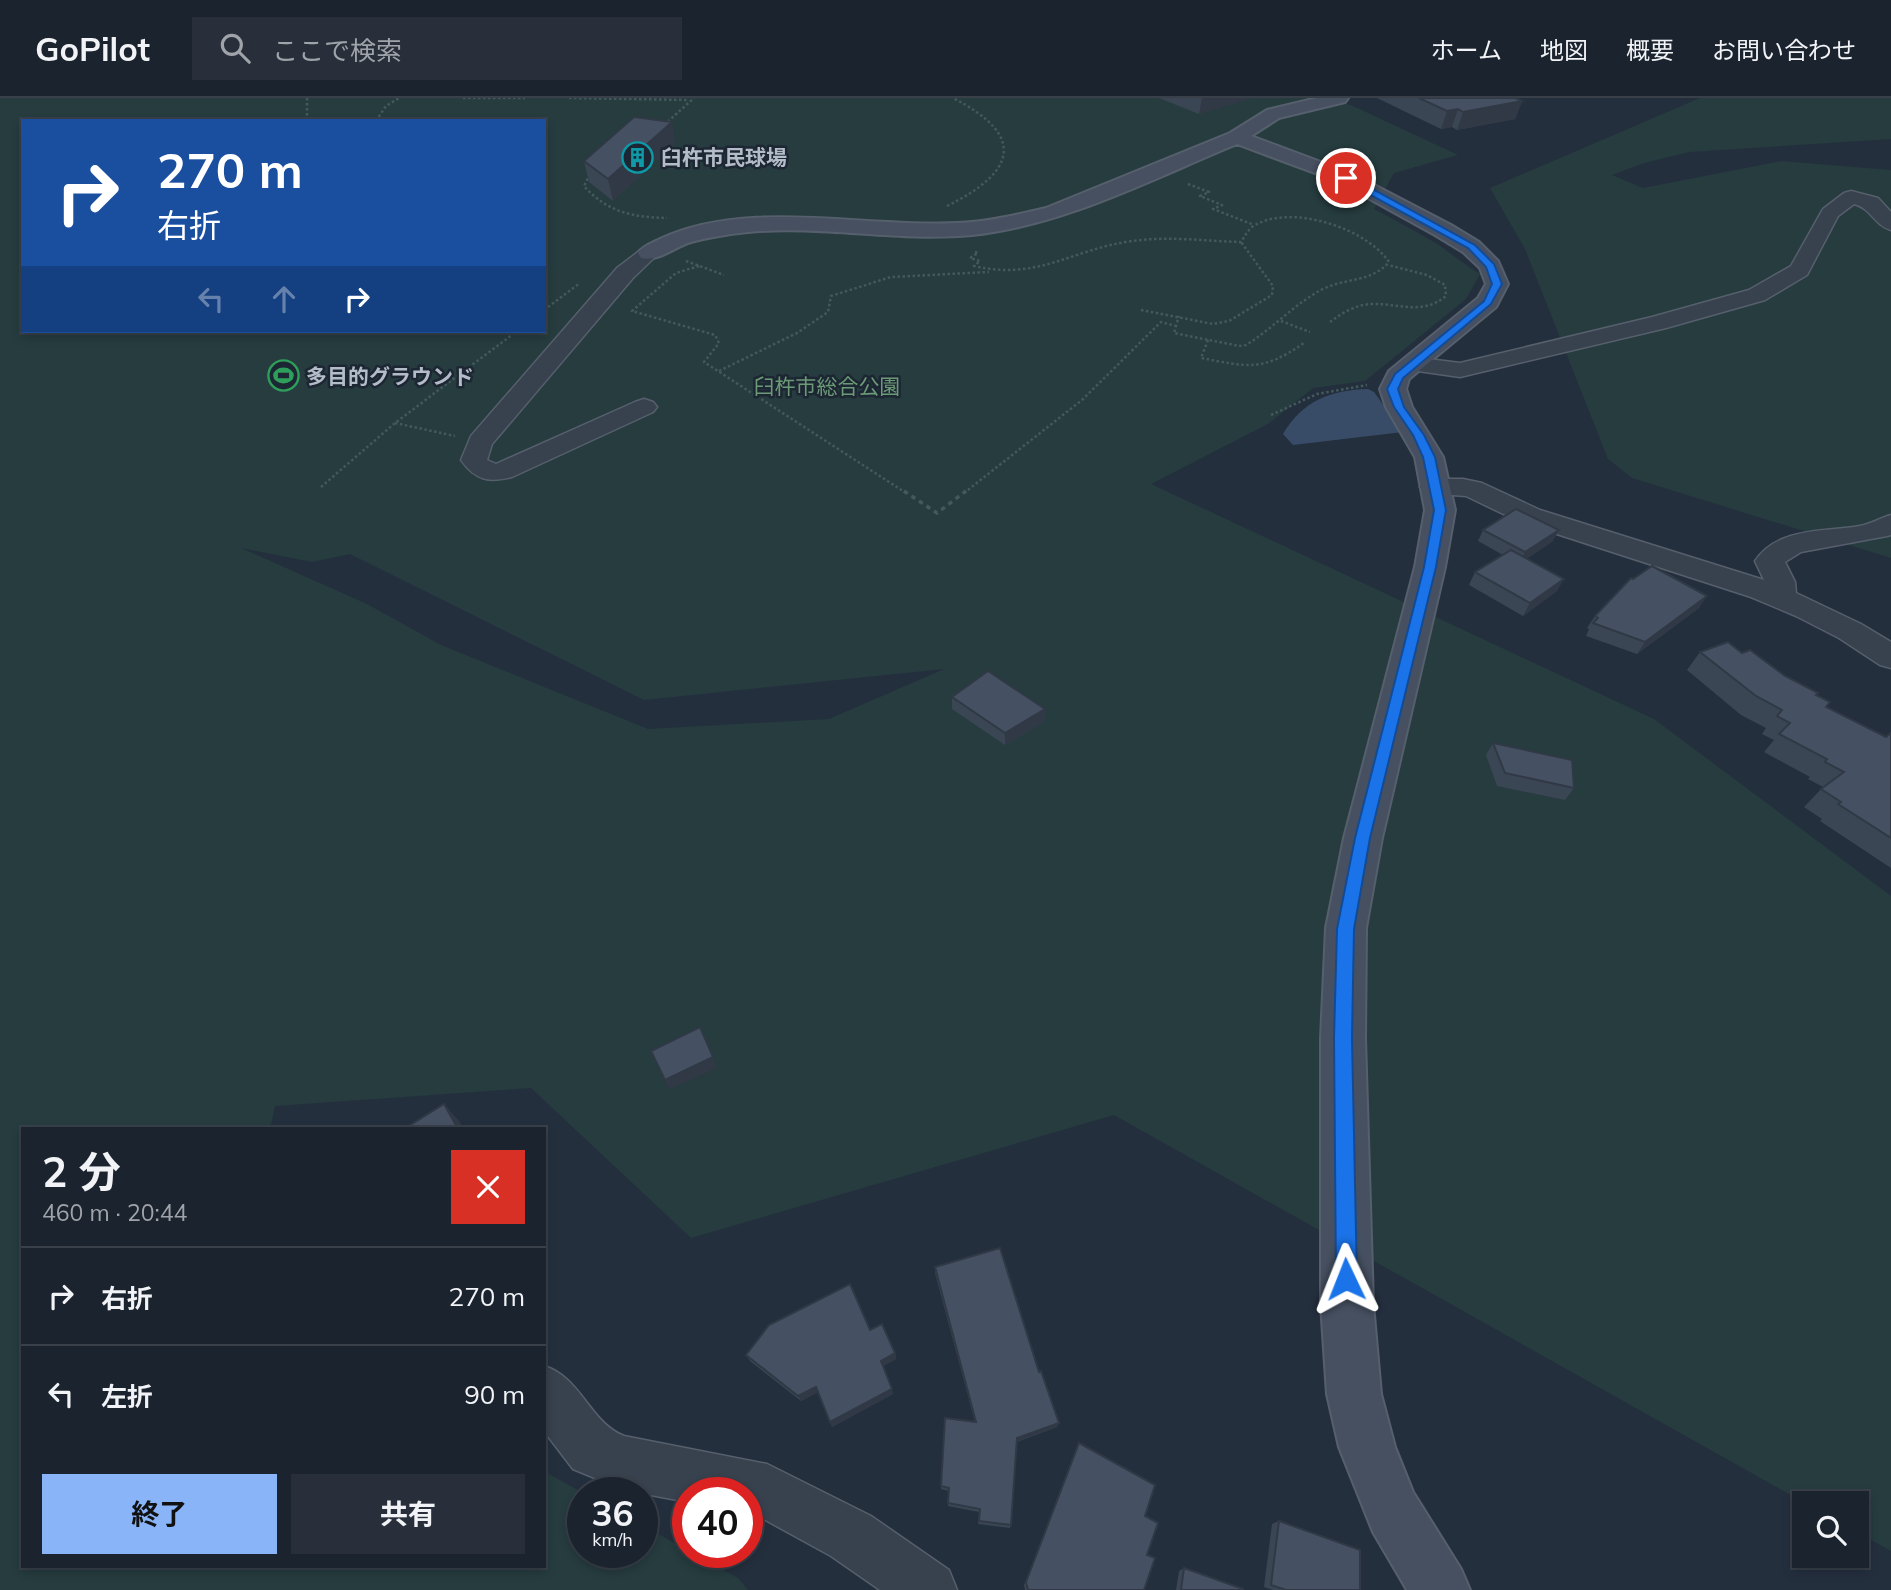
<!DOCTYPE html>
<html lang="ja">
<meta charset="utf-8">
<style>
:root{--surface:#1b232e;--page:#282f3a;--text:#f1f3f6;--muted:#a0a4aa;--line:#39404a;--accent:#8ab4f8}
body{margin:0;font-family:Mulish,"Noto Sans JP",sans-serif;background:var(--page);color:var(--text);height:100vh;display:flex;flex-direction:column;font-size:26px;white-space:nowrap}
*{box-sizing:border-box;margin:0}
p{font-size:23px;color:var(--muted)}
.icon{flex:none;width:38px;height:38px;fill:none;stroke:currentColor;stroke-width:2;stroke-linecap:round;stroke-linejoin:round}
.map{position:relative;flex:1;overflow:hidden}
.sheet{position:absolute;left:21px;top:1029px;width:525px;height:441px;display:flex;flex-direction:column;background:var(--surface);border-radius:0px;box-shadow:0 4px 10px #0003,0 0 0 2px var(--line)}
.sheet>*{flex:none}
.guide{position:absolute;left:21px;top:21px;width:525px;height:214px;border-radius:0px;box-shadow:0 4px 10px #0003,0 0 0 2px var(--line);background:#1a4fa0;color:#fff;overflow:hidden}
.buttons{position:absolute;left:1792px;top:1393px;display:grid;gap:14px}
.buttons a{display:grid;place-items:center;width:77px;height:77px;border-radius:0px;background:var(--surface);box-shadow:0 4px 10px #0003,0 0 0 2px var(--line);font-size:35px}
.speed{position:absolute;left:567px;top:1379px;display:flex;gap:14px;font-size:35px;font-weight:700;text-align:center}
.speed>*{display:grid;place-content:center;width:91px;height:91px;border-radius:50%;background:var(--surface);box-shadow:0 4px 10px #0003,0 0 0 2px var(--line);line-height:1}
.speed small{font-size:18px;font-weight:400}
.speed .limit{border:10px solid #d22;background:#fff;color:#111}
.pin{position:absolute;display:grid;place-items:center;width:60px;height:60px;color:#fff;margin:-30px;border:4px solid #fff;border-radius:50%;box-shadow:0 2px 7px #0007}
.me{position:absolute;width:77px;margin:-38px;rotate:358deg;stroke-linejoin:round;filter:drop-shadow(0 0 5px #0008)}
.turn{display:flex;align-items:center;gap:24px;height:147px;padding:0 21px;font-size:32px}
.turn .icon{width:91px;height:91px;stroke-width:2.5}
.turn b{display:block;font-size:49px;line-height:60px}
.lanes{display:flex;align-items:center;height:66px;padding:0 21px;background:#0003;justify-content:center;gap:35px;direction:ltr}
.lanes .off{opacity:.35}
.round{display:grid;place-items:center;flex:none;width:74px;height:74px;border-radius:0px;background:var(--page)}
.head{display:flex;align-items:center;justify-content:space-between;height:119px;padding:0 21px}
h1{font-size:42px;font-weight:700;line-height:52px}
.cta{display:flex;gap:14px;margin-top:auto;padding:14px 21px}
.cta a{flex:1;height:80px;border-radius:0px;background:var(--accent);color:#111;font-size:28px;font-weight:700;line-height:80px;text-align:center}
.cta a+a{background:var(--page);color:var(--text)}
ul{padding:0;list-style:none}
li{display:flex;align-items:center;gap:21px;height:98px;padding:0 21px;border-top:2px solid var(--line)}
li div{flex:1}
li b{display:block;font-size:26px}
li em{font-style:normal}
header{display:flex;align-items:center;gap:42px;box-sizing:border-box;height:98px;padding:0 35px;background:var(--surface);border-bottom:2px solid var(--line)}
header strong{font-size:33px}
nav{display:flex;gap:38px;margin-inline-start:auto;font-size:24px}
.search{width:490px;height:63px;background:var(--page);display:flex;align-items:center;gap:18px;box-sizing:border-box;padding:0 24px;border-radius:0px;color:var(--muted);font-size:26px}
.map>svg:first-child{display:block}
.green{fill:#263c3f;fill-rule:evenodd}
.water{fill:#394c67}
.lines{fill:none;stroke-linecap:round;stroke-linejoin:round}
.street-casing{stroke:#565f6c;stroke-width:3}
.secondary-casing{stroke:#565f6c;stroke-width:4}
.path-far1{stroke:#44595c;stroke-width:2.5;stroke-dasharray:2.5 2.5;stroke-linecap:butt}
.path{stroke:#44595c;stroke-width:3.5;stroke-dasharray:4.5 4.5;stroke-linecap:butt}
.street{fill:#38414e;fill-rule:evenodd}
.secondary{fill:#465061;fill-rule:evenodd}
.wall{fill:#3b4654}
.shaded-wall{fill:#303945}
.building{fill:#455162;stroke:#303945;stroke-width:2}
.route{fill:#1a73e8;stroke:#114b97;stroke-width:2}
.labels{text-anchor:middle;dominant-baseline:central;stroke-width:5;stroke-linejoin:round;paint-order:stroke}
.far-poi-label{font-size:21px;font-weight:bold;fill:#b4bcc9;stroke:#1d2633;text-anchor:start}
.far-park-label{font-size:21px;fill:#6b9a76;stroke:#1d2633}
</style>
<header>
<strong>GoPilot</strong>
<div class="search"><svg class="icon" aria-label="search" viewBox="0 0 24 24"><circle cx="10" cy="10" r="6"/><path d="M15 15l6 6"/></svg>ここで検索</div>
<nav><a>ホーム</a><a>地図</a><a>概要</a><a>お問い合わせ</a></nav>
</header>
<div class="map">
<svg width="1891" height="1492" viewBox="0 0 1891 1492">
<rect width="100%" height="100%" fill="#242f3e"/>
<path class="green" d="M0 0H1319L1351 7 1458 57 1394 75 1374 111C1394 122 1414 132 1434 144 1450 154 1463 166 1480 176L1466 201 1365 283 1313 290 1268 326 1151 386 1654 621 1891 798V1453L1857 1434V1405H1805L1114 1017 691 1140 531 990 275 1008 270 1031H23V1468H544V1373L583 1395V1454H642V1427L738 1480 748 1492H0ZM23 23H544V233H23ZM241 450 312 464 350 456 644 602 944 571 829 621 648 631 441 547 367 506Z
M1700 0H1891V41L1689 54 1644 65 1612 77 1643 90 1781 63 1891 72V460L1632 380 1608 361 1525 151 1490 90Z"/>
<path class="water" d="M1368 291 1374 294 1403 334 1293 347 1283 336C1302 303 1331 292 1368 291Z"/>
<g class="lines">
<defs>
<path id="street" d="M1851 93 1878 100 1891 114V132C1875 128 1871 110 1854 106L1838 118 1807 177 1765 202 1666 230 1460 279 1404 271 1400 266 1404 261 1412 259 1460 265 1652 219 1749 192 1791 168 1823 111 1844 95Z
M649 149 656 151 659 155 633 180 492 346 487 362 496 366 635 304 644 301 653 304 657 309 653 314 512 379C489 385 475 382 461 362L471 338 617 170 642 151Z
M1434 381H1463L1482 385 1540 412 1764 482 1755 463C1778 429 1824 434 1860 428 1871 426 1880 420 1891 417V437L1887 438 1801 454 1785 464 1795 484 1796 495 1861 526 1891 544V570L1880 567 1839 540 1796 518 1751 499 1520 424 1466 398 1424 395 1420 389 1424 383Z
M544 1268C581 1279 590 1325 624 1338L767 1366 871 1418 949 1472 957 1492H880L831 1458 760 1419 747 1416V1395H688V1404L624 1392 573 1371 544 1333Z"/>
<path id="secondary" d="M1317 0H1348L1345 4 1279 20 1251 38 1353 76 1451 127 1479 144 1498 163 1508 186 1496 209 1409 281 1406 291 1412 309 1443 359 1455 412 1445 469 1382 740 1366 830 1365 940 1373 1206 1381 1296 1395 1349 1413 1394 1461 1471 1470 1492H1407L1373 1434 1339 1349 1327 1296 1321 1206V940L1326 830 1344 740 1415 469 1425 412 1415 359 1386 309 1380 291 1389 273 1478 200 1486 186 1480 170 1463 154 1435 137 1339 84 1237 46C1152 81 1065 127 972 137 897 144 823 127 748 134 729 136 710 139 691 144 674 149 659 164 641 160L638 155C643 148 652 145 660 141 748 100 863 130 956 125 987 124 1016 117 1046 110L1230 35 1267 12Z"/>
</defs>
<use href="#street" class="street-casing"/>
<use href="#secondary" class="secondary-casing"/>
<path class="path-far1" d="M307 0V18L311 23
M463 0H525
M569 0 689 2
M376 23 386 8 399 0
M664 27 694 0
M590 76 584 88C608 115 633 119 667 120
M1188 86 1209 94 1200 98 1222 107 1213 111 1254 127
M947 108C1016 74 1027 38 953 0
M975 154 978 155 970 160 980 163 974 168C1039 183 1072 151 1132 143 1168 138 1205 143 1241 144 1245 138 1248 131 1255 127 1292 106 1366 130 1389 164 1372 184 1347 180 1325 190 1296 204 1274 230 1246 247L1239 248 1174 235 1179 218
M686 163 724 177
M699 168 676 175 632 213 715 237 719 245 704 264 906 395
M544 212 580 185
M1141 212 1213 226 1229 223 1272 197 1273 188 1241 144
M1281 223 1310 234
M1330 224C1342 215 1355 207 1371 206 1398 205 1422 218 1446 198L1445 187 1427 177 1388 167
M1208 242 1201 260C1249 269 1262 274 1304 245
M719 273 797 235 828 214 831 198 891 179 989 174
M1271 317 1317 296 1367 287
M395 325 455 338
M321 389 395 325 517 233
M964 395 1082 302 1161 224 1176 228"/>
<path class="path" d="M904 393 937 415 966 393"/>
<use href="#street" class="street"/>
<use href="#secondary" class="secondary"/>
</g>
<path class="wall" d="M1159 0H1252L1199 16Z
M1377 0H1519L1518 1 1522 3 1515 21 1457 32 1452 29 1441 31Z
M675 45 613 103 589 84 584 63Z
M1483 432 1553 443 1526 461 1557 493 1523 518 1469 487 1475 474 1503 457 1478 443Z
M1699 510 1637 556 1586 538 1589 531 1587 530 1595 518Z
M1700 554 1742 555 1816 597 1826 609 1886 639 1891 635V770L1820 723 1822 721 1804 709 1823 689 1808 681 1810 679 1764 654 1774 642 1762 636 1766 630 1741 617 1687 572Z
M952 599 1045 611 1044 624 1005 647 952 611Z
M1493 645 1574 690 1565 702 1497 688 1486 657Z
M935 1169 1039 1274 1059 1325 1057 1329 1017 1344 1011 1427 1010 1430 978 1426 979 1414 948 1408 949 1393 941 1391 945 1320 975 1324 935 1175Z
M870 1232 895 1255 896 1261 883 1268 893 1296 832 1329 818 1294 801 1303 750 1263 746 1257Z
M1079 1345 1145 1418 1147 1457 1144 1492H1025L1024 1487Z
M1279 1423 1360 1492H1273L1264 1489 1272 1426Z
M1184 1470 1243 1492H1176L1179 1473Z"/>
<path class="shaded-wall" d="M1202 0H1252L1199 16Z
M1522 3 1515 21 1457 32 1463 14Z
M1458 11 1452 29 1441 31 1447 13Z
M672 24 675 45 613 103 608 81Z
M1559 432 1553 443 1519 466 1525 454Z
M1564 481 1557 493 1523 518 1530 505Z
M1707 498 1699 510 1637 556 1645 544Z
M1045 611 1044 624 1005 647V635Z
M713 959 717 970 669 992 665 982Z
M444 1006 460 1024 463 1031H458Z
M895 1255 896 1261 882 1269 881 1263Z
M816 1289 818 1294 801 1303 798 1298Z
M892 1291 893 1296 832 1329 830 1324Z
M1059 1325 1057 1329 1016 1344 1017 1340Z"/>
<path class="building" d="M1419 0H1515L1522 3 1463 14 1458 11 1447 13Z
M634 19 672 24 608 81 584 63Z
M1516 411 1559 432 1525 454 1483 432Z
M1511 452 1564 481 1530 505 1475 474Z
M1652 468 1707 498 1645 544 1593 525 1598 520 1595 518 1631 480 1633 481Z
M1728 544 1742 555 1750 552 1785 578 1818 595 1816 597 1830 604 1826 609 1886 639 1891 635V740L1838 706 1841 704 1821 691 1844 674 1825 664 1827 661 1779 636 1790 625 1777 618 1782 612 1756 598 1700 554Z
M988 573 1045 611 1005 635 952 599Z
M1493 645 1572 662 1574 690 1505 675Z
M700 929 713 959 665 982 651 953Z
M444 1006 458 1031H404Z
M1000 1150 1039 1274 1041 1273 1059 1325 1017 1340 1011 1427 979 1423 980 1411 948 1405 949 1390 941 1388 945 1320 976 1324 935 1169Z
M850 1186 870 1232 882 1226 895 1255 881 1263 892 1291 830 1324 816 1289 798 1298 746 1257 769 1227Z
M1079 1345 1155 1387 1145 1418 1158 1425 1147 1457 1155 1460 1144 1492H1028L1026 1484Z
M1279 1423 1360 1452V1492H1286L1271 1487Z
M1184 1470 1243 1491V1492H1181Z"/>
<path class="route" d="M1343 78H1349L1475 147 1494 166 1502 186 1491 206 1403 280 1398 291 1404 309 1424 337 1435 359 1446 412 1436 469 1370 740 1354 831 1352 940 1357 1181 1354 1189 1346 1192 1339 1189 1336 1181 1334 940 1337 831 1355 740 1424 469 1434 412 1423 359 1413 337 1394 309 1387 291 1395 276 1484 203 1492 186 1486 169 1468 150 1343 82Z"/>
<defs>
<symbol id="building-ring" viewBox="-11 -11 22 22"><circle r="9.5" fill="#1d2633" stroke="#0f9aa8" stroke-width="1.5"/><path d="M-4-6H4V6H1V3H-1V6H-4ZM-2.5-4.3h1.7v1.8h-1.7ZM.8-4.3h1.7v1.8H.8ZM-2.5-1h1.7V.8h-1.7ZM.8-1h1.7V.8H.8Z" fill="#0f9aa8"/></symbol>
<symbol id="stadium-ring" viewBox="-11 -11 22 22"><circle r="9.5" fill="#1d2633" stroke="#2e9e5b" stroke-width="1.5"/><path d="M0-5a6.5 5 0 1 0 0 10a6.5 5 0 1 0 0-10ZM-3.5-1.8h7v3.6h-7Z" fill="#2e9e5b"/></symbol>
</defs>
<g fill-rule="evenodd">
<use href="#building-ring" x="620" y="42" width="35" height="35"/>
<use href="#stadium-ring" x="266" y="260" width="35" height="35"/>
</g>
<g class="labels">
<g class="far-poi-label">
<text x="661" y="59">臼杵市民球場</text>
<text x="306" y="278">多目的グラウンド</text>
</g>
<g class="far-park-label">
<text x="827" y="288">臼杵市総合公園</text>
</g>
</g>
</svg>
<div class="buttons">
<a><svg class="icon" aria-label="search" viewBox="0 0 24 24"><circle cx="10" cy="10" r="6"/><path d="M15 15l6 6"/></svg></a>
</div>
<div class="speed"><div>36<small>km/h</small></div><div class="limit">40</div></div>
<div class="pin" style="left:1346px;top:80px;background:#d93025"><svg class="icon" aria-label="arrive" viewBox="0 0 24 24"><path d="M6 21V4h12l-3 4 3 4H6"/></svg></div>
<svg class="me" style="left:1346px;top:1181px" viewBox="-20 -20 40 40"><path d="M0-17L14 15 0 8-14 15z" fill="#1a73e8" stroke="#fff" stroke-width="4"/></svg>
<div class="guide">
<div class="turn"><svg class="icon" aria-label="right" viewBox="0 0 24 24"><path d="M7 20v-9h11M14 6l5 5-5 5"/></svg><div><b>270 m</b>右折</div></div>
<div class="lanes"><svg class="icon off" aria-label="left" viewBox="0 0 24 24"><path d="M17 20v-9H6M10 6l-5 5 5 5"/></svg><svg class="icon off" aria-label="ahead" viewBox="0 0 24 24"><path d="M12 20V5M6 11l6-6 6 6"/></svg><svg class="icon" aria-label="right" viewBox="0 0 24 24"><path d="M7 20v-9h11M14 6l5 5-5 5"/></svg></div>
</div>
<section class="sheet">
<div class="head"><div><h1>2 分</h1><p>460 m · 20:44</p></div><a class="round" style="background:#d93025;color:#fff"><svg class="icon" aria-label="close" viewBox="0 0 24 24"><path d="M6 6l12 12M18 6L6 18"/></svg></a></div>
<ul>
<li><svg class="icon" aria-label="right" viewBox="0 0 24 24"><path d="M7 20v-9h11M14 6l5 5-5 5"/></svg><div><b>右折</b></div><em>270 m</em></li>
<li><svg class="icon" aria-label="left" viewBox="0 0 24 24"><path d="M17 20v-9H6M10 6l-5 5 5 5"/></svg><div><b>左折</b></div><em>90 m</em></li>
</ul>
<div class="cta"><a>終了</a><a>共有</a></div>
</section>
</div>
